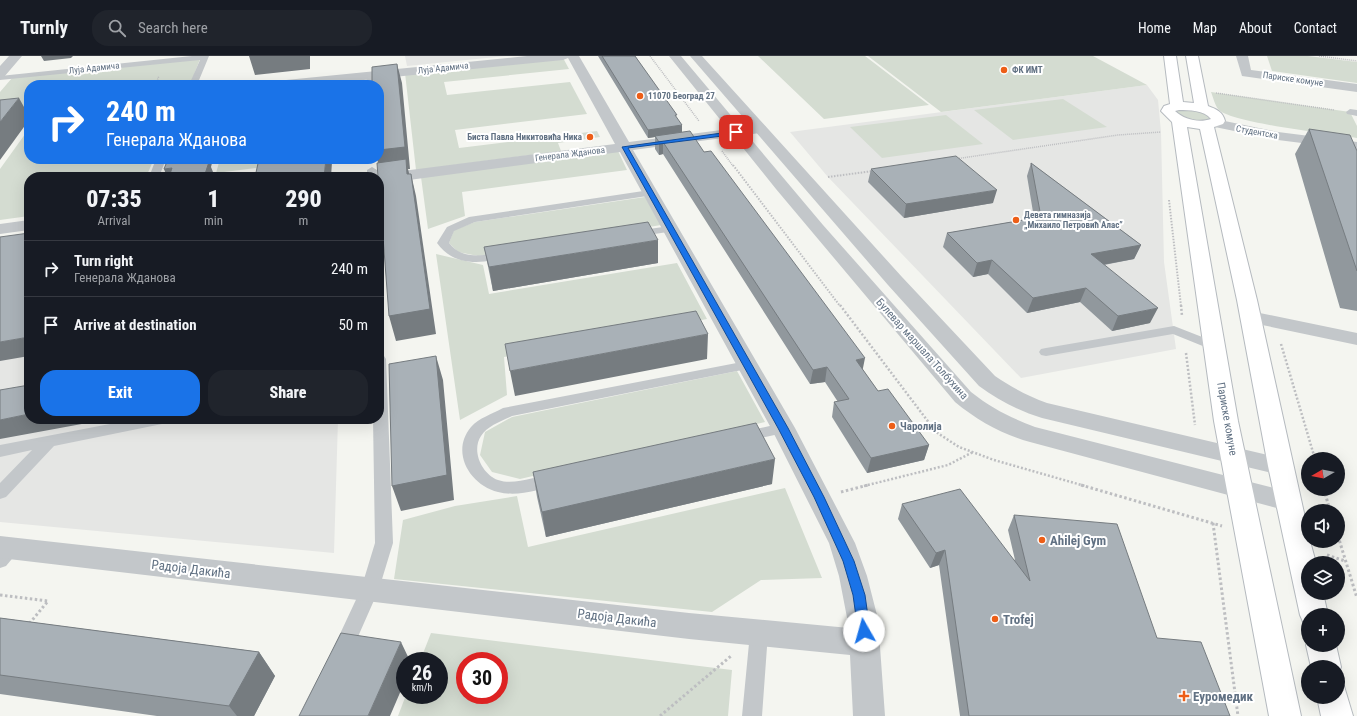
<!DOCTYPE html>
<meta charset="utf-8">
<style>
:root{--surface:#171b24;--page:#20242c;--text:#f1f3f6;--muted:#9ea1a6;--line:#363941;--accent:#1a73e8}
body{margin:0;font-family:"Roboto Condensed",sans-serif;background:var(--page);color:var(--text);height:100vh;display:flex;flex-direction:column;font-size:15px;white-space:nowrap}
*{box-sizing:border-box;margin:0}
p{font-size:13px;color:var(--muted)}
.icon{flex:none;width:22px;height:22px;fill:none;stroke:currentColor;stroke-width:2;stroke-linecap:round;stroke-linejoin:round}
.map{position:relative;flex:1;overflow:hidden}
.side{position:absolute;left:24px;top:116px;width:360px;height:252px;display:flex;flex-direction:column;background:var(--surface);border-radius:16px;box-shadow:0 4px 16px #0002}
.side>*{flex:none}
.banner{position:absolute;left:24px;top:24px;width:360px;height:84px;border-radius:16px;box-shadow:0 4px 16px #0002;background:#1a73e8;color:#fff;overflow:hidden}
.needle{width:26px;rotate:261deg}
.controls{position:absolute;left:1301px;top:396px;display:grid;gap:8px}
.controls a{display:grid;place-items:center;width:44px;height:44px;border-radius:50%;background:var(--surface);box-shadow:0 4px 16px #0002;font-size:20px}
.speed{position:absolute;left:396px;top:596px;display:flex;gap:8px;font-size:20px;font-weight:700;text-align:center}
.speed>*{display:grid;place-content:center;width:52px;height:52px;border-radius:50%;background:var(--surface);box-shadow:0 4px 16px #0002;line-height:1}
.speed small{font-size:10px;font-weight:400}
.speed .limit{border:6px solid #d22;background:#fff;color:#111}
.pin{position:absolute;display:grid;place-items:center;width:34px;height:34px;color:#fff;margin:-17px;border-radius:8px;box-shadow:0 2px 6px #0006}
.me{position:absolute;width:44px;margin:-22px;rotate:353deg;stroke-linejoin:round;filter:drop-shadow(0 0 3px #0008)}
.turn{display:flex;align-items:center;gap:14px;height:84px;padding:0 16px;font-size:18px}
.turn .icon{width:52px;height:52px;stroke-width:2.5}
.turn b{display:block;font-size:28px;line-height:34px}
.eta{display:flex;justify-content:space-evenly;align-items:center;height:68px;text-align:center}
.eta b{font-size:24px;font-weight:800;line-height:28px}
.cta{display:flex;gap:8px;margin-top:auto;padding:8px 16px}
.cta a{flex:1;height:46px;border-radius:16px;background:var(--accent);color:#fff;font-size:16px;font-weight:800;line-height:46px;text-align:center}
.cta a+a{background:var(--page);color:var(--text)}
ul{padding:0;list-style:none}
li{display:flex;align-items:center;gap:12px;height:56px;padding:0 16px;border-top:1px solid var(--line)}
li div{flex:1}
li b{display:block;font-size:15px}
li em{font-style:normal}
header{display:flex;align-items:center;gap:24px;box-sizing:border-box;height:56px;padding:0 20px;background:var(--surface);border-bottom:1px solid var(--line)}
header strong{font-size:19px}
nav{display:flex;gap:22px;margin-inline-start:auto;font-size:14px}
.search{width:280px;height:36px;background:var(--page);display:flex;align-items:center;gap:10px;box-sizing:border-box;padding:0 14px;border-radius:16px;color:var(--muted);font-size:15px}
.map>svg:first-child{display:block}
.built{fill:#e5e6e4}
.green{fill:#d4dcd1;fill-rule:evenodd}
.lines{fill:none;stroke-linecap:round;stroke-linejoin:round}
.secondary-casing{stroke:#b5babf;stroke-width:2}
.path-far3{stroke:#bdbec1;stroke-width:1.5;stroke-dasharray:1 1;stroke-linecap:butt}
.path-far2{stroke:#bdbec1;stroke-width:2;stroke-dasharray:1.5 1.5;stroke-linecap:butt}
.path-far1{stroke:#bdbec1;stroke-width:2.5;stroke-dasharray:2 2;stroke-linecap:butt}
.path{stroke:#bdbec1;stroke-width:3;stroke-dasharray:2.5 2.5;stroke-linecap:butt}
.service{fill:#c3c7ca;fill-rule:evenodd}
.minor{fill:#c3c7ca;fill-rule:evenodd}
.tertiary{fill:#c3c7ca;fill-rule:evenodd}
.secondary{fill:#fff;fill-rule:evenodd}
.wall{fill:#91989d}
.shaded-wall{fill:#767c80}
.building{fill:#a9b1b7;stroke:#767c80}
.route{fill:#1a73e8;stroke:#114b97}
.poi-dot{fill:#ed5e17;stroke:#fff;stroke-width:1.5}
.labels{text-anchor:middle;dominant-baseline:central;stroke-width:4;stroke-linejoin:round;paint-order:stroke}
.far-street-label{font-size:9px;fill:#617183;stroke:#fff}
.far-poi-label{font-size:9px;font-weight:bold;fill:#617183;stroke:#fff;text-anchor:start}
.street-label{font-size:11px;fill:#617183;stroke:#fff}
.poi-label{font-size:11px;font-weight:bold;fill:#617183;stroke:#fff;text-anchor:start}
.near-poi-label{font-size:13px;font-weight:bold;fill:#617183;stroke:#fff;text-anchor:start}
.near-street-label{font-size:13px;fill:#617183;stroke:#fff}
</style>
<header>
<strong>Turnly</strong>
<div class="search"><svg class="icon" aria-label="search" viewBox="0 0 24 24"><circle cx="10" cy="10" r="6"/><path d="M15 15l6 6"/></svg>Search here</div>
<nav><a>Home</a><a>Map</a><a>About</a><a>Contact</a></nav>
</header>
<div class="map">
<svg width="1357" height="660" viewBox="0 0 1357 660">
<rect width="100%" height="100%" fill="#f4f5f0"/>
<path class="built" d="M405 0H506L407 10Z
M1147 29 1158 44 1161 76 1164 206 1176 293 1021 322 828 121 790 76Z
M29 218V363H338L334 497 0 466V222Z"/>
<path class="green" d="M562 0 569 13 444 26 447 39 570 26 587 58 455 74 459 92 597 75 600 81 558 87 561 95 416 114 405 17Z
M758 0H865L929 49 824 63Z
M868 0H1093L1147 29 941 56Z
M1267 0H1308L1357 6V27L1272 15Z
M200 3 190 29H29V52L0 55V36L12 22Z
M1211 36 1350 56 1357 70V82C1334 78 1229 67 1218 53 1215 49 1213 41 1211 36Z
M1063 43 1107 71 1013 84 974 54Z
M1176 53 1203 55 1212 64 1206 66 1183 63 1173 54Z
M946 59 983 88 882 102 850 71Z
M28 74 29 103H154L146 121H29V160L0 164V113Z
M618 95 627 114 462 136 465 160 428 173 421 121Z
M220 103H329L216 117Z
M645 141 661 169 478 200 458 196 449 187 454 174 475 166Z
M436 198 483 209 489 238 677 207 707 263 504 301 507 339 460 364Z
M737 315 765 366 520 423 492 416 480 399 485 376 512 361Z
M785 432 822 522 761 524 712 556 394 523 403 464 455 450 517 440 528 491Z
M431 577 732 614 728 660H398L406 639H439V605H420ZM465 605H499V639H465Z"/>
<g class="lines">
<defs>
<path id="secondary" d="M1164 0H1176L1183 46 1194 47 1186 0H1198L1208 50C1216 53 1223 56 1225 65L1223 68 1214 71 1257 244 1308 475V485H1310L1316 507H1308V537H1323L1328 559H1308V570L1304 568 1300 559 1268 410 1237 244 1200 73 1187 71 1238 365 1301 660H1269L1214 365 1172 66 1161 55 1164 50 1170 48ZM1179 54C1189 54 1204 54 1211 63 1199 67 1185 64 1175 55Z
M1308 585V589H1336L1341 611 1338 618V611H1311L1306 589Z
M1338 628 1344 630 1353 660H1321L1317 641H1338Z"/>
</defs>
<use href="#secondary" class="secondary-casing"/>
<path class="path-far3" d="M650 0 699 65
M1319 0 1357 5
M111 28 119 29
M92 29 113 27
M155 29 159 20
M1216 37 1334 54
M722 95 733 110
M955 103 1118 79 1161 76"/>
<path class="path-far2" d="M733 109 840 250
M828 121 873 115
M1169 144 1181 250"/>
<path class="path-far1" d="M840 249 936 376 959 391 994 404 1085 430
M1181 249 1182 260
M1281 288 1315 403
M1186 297 1195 369
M864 430 948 409 973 396"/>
<path class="path" d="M1081 429 1222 470
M1324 433 1330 455
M841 436 868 429
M1213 467 1238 660
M1338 480 1357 542
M1327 499 1345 505
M0 539 48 545 29 568
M660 660 731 600"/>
<path class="service" d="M192 0H209L197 29H189L200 4 0 24V20Z
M367 18 374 20V29H366Z
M1350 53 1357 54V60L1347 58 1346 56Z
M156 103H166L159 121H149Z
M372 111 377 114V121H367V114Z
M650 134 655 137 654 139 475 166 454 175 449 187C463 205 484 199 504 196L508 197 510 199 508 201C482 208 454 211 437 187L447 171 469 161Z
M670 170 674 171 675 173 674 175 635 181 629 178 635 175Z
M1174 270 1220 288 1222 291 1220 294 1215 295 1173 278 1046 300 1041 299 1039 296 1041 293 1046 292Z
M379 299 384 300 386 303 393 487 379 533 349 601 342 604 335 601 332 595 361 533 375 487 373 363H379Z
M747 305 752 306 754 309 752 312 512 360C501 365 487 370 481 380 471 395 482 418 498 424 518 431 543 415 559 420L561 424 559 428C540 434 517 441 498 436 470 429 450 396 471 371 479 362 492 358 503 352Z
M136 363H169L167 367 162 368 54 390 6 441 0 443V427L32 394 0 401V389Z
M783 367 788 368 790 372 788 376 743 386 738 385 736 381 738 377Z
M12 485 18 487 21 492 6 510 0 512V493L6 487Z
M759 569 766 571 768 577 762 660H742L750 577 752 571Z"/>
<path class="minor" d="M527 0H579L629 86 760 69 765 70 767 73 765 76 760 77 633 94 795 372 855 487 867 520 878 563 885 660H853L850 599 689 583 0 502V480L689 557 849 572 839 520 829 487 771 372 620 96 379 128V121H373L379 118 615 88 568 2 563 4 314 29H270L276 25Z
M1236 0H1248L1251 14 1357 28V36L1242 20Z
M29 50V58L0 61V53Z
M29 164V174L0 178V168Z
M1250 255 1357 277V289L1243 265 1240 261 1243 257Z"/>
<path class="tertiary" d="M9 0H22L4 21 0 22V10Z
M669 0H681L823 169 971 336C991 352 1011 362 1035 371L1297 438 1301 445 1297 452 1288 455 1030 386C1002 378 978 365 955 346L776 133Z
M690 0H702L902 221 995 320C1011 331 1028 340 1047 347L1289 404 1292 410 1289 416 1280 419 1042 362C1019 355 998 344 979 330L888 229Z
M1215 63 1278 76 1357 86V94L1278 84 1210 70 1208 67 1210 64Z"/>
<use href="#secondary" class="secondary"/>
</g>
<path class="wall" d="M598 0H635L677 62 682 76 704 96 878 335 929 389 924 404 867 417 832 361 834 346H838L825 326 810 328 663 98 659 99 655 93V81L648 82Z
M1309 73 1357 95V255L1340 252 1295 98Z
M1031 107 1141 189 1134 203 1104 209 1150 267 1112 275 1080 246 1027 257 988 218 973 221 943 191 947 177 1034 162 1027 120Z
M871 113 993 147 904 162 868 126Z
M484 191 658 207 493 235Z
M533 416 772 428 546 481 537 441Z
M902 448 1015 504 1008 474 1014 459 1157 582 1230 660H960L939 509 930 512 898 463Z
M0 562 259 596 275 620 254 660H157L0 638Z"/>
<path class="shaded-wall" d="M41 0H73L71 2 44 5Z
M249 0H310V13L255 19Z
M397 8 402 27 410 113H408L411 125 380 113 377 103H379V94Z
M19 42 29 60V64L0 104V66Z
M682 69V78L655 80V81L648 82V74Z
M659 86H663V98L659 99Z
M203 103H213L211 111 215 121H204L202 106Z
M326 103H332V106L331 121H324Z
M172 112 176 121H167L164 113Z
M411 118 416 140 436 278 396 285 389 260Z
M997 134 993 147 904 162 906 148Z
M658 184V207L493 235 489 211Z
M1141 189 1134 203 1085 212 1091 198Z
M992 204 988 218 973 221 977 207Z
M1086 232 1080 246 1027 257 1033 242Z
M1158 252 1150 267 1112 275 1118 260Z
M708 278 707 303 515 340 510 315Z
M29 281V300L0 305V286Z
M436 300 443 324 454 444 401 455 392 430Z
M865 302 862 317 856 304Z
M827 311 825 326 810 328 813 314Z
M29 358V363H109L0 383V364Z
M929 389 924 404 867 417 871 402Z
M775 403 772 428 546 481 542 456Z
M945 494 939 509 930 512 936 497Z
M401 586 410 605H405V625L390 660H368Z
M259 596 275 620 254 660H237L229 650Z"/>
<path class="building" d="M602 0H635L677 59H675L682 69 648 74Z
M397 8 405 91 379 94V29H372V11Z
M228 27 227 29H210Z
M19 42 0 66V44Z
M1309 73 1350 79 1357 95V215Z
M690 75 704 96 711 95 865 302 856 304 878 335 888 333 929 389 871 402 834 346 849 343 827 311 813 314 663 86H659L655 80Z
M956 100 997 134 906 148 871 113Z
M168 103H203L202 106H209L204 121H169L172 112 164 113Z
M259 103H326L324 121H255Z
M406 103 407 118H411L430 253 389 260 379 128V121H378L377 107Z
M1031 107 1141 189 1091 198 1158 252 1118 260 1086 232 1033 242 992 204 977 207 947 177 1041 161Z
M648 166 658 184 489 211 484 191Z
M29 177V281L0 286V181Z
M696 255 708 278 510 315 505 288Z
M436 300 447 419 392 430 389 308Z
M29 329V358L0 364V334Z
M756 367 775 403 542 456 533 416Z
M960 433 1030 525 1014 459 1117 468 1157 582 1201 586 1230 660H969L945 494 936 497 902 448Z
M0 562 259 596 229 650 0 619Z
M341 577 401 586 368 660H299Z"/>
<path class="route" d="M736 75 739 76 738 78 628 92 788 372 824 441 854 505 865 539 870 575 869 579 864 581 860 579 858 575 853 539 843 505 814 441 778 372 622 91Z"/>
<g class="poi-dot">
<circle cx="1004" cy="14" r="4"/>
<circle cx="640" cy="40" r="4"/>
<circle cx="590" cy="81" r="4"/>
<circle cx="1016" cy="164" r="4"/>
<circle cx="892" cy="370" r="4"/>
<circle cx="1042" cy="484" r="4"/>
<circle cx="995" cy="563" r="4"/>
<path d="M1182 634h4v4h4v4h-4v4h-4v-4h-4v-4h4z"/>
</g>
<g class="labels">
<g class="far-street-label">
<text transform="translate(94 12) rotate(-6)">Луја Адамича</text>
<text transform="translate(443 12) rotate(-6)">Луја Адамича</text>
<text transform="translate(1293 23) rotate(8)">Париске комуне</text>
<text transform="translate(1257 76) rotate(10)">Студентска</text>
<text transform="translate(570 98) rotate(-7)">Генерала Жданова</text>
</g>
<g class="far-poi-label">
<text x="1012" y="14">ФК ИМТ</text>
<text x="648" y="40">11070 Београд 27</text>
<text x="582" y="81" text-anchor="end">Биста Павла Никитовића Ника</text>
<text x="1024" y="159">Девета гимназија<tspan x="1024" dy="10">„Михаило Петровић Алас”</tspan></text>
</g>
<g class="street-label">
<text transform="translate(922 293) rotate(48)">Булевар маршала Толбухина</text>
<text transform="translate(1227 363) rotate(80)">Париске комуне</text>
</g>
<g class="poi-label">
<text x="900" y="370">Чаролија</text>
</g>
<g class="near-poi-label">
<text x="1050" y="484">Ahilej Gym</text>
<text x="1003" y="563">Trofej</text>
<text x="1193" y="640">Еуромедик</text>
</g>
<g class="near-street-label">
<text transform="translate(191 513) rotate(7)">Радоја Дакића</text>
<text transform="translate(617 562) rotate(7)">Радоја Дакића</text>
</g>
</g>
</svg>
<div class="controls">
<a><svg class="needle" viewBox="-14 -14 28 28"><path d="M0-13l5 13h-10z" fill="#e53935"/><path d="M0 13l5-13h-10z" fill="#9ea1a6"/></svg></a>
<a><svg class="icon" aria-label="sound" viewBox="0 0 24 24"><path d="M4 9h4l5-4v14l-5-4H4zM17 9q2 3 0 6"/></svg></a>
<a><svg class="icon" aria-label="layers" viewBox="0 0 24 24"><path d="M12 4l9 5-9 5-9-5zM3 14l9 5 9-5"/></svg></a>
<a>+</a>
<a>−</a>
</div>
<div class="speed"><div>26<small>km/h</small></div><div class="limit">30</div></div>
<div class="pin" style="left:736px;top:76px;background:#d93025"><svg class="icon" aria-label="arrive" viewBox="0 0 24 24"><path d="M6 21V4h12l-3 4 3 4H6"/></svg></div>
<svg class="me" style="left:864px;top:575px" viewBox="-20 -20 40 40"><circle r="19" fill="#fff"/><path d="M0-13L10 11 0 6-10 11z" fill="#1a73e8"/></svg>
<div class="banner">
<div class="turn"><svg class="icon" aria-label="right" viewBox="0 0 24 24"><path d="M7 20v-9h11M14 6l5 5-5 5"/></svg><div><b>240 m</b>Генерала Жданова</div></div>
</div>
<section class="side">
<div class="eta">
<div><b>07:35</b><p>Arrival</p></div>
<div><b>1</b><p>min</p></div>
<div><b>290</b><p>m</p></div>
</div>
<ul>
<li><svg class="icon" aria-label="right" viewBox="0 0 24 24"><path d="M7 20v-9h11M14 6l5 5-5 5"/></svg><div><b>Turn right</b><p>Генерала Жданова</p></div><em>240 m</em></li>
<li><svg class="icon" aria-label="arrive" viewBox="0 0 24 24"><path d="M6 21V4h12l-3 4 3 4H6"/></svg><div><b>Arrive at destination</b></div><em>50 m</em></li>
</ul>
<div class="cta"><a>Exit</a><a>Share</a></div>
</section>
</div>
